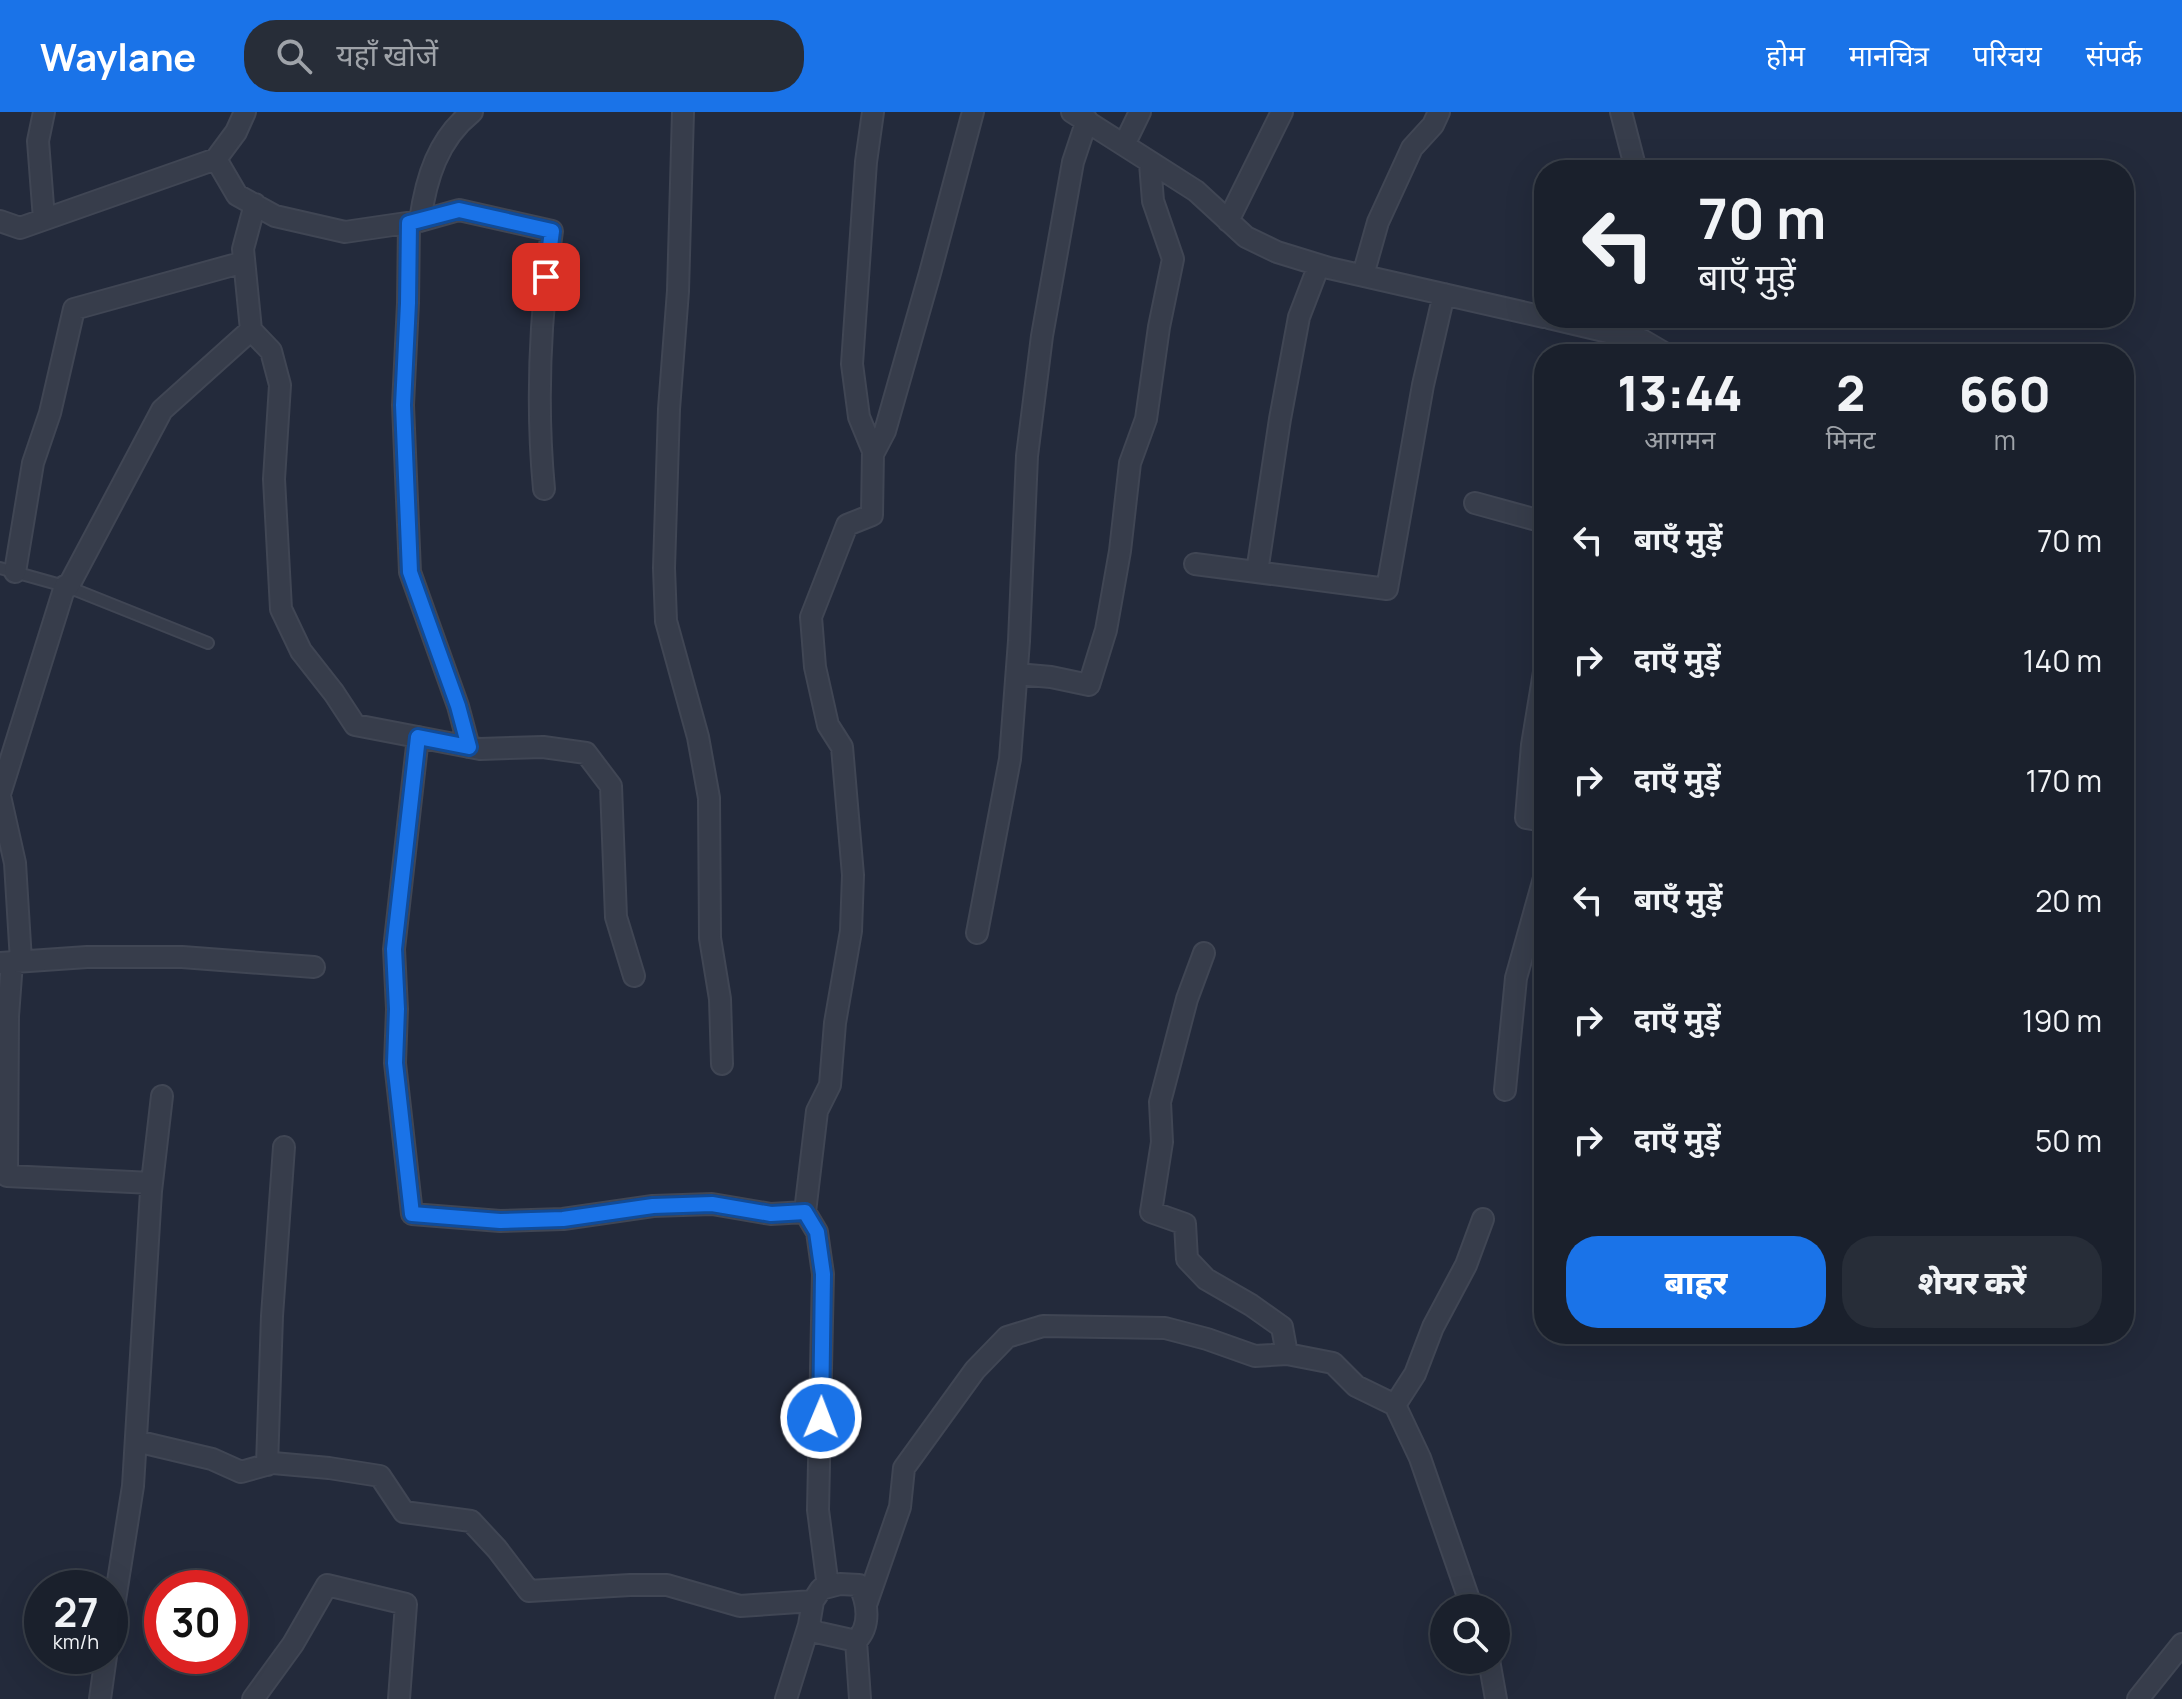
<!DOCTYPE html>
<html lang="hi">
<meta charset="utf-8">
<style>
:root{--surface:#1a202c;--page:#272d38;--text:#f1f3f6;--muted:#9fa3a9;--line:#383e48;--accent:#1a73e8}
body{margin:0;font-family:Manrope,"Noto Sans Devanagari",sans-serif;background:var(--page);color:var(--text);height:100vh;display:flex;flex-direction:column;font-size:30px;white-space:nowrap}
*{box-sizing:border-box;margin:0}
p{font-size:26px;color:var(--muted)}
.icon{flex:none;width:44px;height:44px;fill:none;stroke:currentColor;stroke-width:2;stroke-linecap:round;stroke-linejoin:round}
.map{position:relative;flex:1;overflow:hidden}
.panel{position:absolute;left:1534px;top:232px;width:600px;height:1000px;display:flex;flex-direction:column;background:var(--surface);border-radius:32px;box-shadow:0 8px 32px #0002,0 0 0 2px var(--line)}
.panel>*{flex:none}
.guide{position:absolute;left:1534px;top:48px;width:600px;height:168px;border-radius:32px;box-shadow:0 8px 32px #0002,0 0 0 2px var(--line);background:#1a202c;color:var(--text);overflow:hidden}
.tools{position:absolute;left:1430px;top:1482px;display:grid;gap:16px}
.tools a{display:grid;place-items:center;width:80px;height:80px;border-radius:50%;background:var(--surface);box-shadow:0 8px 32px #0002,0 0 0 2px var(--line);font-size:40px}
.speed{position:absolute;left:24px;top:1458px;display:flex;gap:16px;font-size:40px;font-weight:700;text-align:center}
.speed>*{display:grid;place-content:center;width:104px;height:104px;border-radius:50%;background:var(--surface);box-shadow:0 8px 32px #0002,0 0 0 2px var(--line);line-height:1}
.speed small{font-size:20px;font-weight:400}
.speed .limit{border:12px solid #d22;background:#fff;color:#111}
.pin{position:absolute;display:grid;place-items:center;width:68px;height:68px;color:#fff;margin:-34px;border-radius:16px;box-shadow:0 4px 12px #0006}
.me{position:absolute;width:88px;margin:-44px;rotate:1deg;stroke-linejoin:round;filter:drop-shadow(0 0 6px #0008)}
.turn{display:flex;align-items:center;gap:28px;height:168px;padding:0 32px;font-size:36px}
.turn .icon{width:104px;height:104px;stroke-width:2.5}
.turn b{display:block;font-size:56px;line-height:68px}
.eta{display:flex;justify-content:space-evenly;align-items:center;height:136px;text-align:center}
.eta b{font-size:48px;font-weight:800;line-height:56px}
.primary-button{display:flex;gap:16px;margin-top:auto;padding:16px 32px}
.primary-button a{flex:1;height:92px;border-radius:32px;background:var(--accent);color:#fff;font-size:32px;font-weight:800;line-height:92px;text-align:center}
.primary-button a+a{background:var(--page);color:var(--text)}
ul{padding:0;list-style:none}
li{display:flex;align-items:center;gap:24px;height:120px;padding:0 32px}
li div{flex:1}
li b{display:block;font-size:30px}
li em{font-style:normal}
header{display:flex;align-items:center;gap:48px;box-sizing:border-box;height:112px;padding:0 40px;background:var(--accent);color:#fff}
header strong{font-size:38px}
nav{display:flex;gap:44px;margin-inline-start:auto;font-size:28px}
.search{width:560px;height:72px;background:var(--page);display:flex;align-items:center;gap:20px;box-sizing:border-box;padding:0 28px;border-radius:32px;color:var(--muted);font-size:30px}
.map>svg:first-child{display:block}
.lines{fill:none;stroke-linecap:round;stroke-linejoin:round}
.lane-casing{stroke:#404654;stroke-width:14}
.street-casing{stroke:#404654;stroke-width:24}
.lane{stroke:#373d4b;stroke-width:10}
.street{stroke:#373d4b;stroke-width:20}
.route-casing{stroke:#114b97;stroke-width:20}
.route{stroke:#1a73e8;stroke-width:14}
</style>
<header>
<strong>Waylane</strong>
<div class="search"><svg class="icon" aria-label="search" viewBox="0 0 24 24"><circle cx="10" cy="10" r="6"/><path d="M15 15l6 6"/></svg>यहाँ खोजें</div>
<nav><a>होम</a><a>मानचित्र</a><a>परिचय</a><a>संपर्क</a></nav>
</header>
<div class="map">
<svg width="2182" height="1587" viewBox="0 0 2182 1587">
<rect width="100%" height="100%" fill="#232a3b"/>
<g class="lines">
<defs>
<path id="lane" d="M0 456 68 475 208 531"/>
<path id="street" d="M683 0 678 179 669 297 664 456 666 509 698 625 709 686 710 826 720 887 722 952
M1072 0 1196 79 1246 125 1277 140 1329 156 1544 205
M1621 0 1636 58
M1124 33 1140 0
M216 47 236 20 245 0
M44 107 38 29 44 0
M0 109 20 116 216 47 237 83 275 104 345 120 420 109 459 98 552 119C540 204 536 292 544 377
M420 109C426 66 438 27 472 0
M1228 109 1282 0
M409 111 408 191 403 293 410 460 458 594 469 635
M1363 163 1378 110 1412 36 1433 13 1439 0
M1549 206 1642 228 1666 242
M251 218 271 239 280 273 274 367 281 497 301 539 334 581 355 613 480 637 543 635 586 641 611 674 616 805 634 864
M873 342 885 319 930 161 973 0
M1475 391 1544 410
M1195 452 1387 477 1423 273 1444 182
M15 460 33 351 50 301 74 197 244 150
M1257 460 1280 307 1299 205 1319 153
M68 475 162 298 251 218 243 137 255 92
M1544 560 1532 633 1526 706 1544 709
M1017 562 1051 565 1089 573 1106 518 1120 439 1130 351 1146 307 1159 215 1173 147 1153 89 1150 51
M418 625 394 837 397 897 395 951 412 1102 500 1109 563 1107 653 1094 712 1092 771 1102 805 1100
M0 682 65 474
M0 684 15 751 21 849
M977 821 1010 647 1019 529 1027 344 1042 224 1073 50 1087 8
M1204 841 1187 887 1160 990 1162 1030 1151 1100 1185 1112 1187 1147 1206 1167 1251 1193 1282 1215 1287 1242
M12 850 8 904 7 1064 152 1071
M0 851 87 845H182L314 855
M1505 978 1516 866 1544 766
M1395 1293 1415 1262 1433 1215 1466 1153 1483 1107
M136 1329 212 1347 241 1360 273 1351 329 1356 380 1364 404 1400 471 1409 497 1437 529 1479 630 1473H667L740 1494 813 1489
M267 1353 272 1204 284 1035
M828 1475 818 1398 823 1162 817 1120 805 1100 817 999 830 973 835 911 851 819 853 763 842 635 828 613 815 555 811 505 847 413 872 403 873 339 859 305 852 252 866 50 873 0
M867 1490 900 1395 904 1356 975 1258 1007 1225 1043 1214 1165 1216 1207 1227 1255 1244 1287 1242 1333 1251 1356 1274 1395 1293 1420 1346 1472 1496
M110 1520 133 1374 151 1079 162 984
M856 1529 816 1520 809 1513 813 1489 821 1477 840 1472 859 1473C868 1491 871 1514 856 1529L860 1587
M1489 1548 1496 1587
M100 1587 106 1544
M253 1587 293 1532 327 1473 406 1492 399 1587
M786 1587 809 1513
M2138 1587 2182 1532"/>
</defs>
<use href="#lane" class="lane-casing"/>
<use href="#street" class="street-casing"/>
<use href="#lane" class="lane"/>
<use href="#street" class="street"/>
</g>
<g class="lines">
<defs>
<path id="route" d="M546 165 552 119 459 98 409 111 408 191 403 293 410 460 458 594 469 635 418 625 394 837 397 897 395 951 412 1102 500 1109 563 1107 653 1094 712 1092 771 1102 805 1100 817 1120 823 1162 821 1306"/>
</defs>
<use href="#route" class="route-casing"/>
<use href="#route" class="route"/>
</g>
</svg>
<div class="tools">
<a><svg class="icon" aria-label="search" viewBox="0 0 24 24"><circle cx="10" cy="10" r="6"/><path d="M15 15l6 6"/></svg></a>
</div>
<div class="speed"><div>27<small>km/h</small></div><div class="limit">30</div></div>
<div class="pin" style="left:546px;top:165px;background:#d93025"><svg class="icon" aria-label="arrive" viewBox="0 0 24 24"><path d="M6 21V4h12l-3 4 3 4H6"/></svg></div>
<svg class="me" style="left:821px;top:1306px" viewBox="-20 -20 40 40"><circle r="17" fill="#1a73e8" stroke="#fff" stroke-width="3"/><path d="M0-11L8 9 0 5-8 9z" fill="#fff"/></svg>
<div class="guide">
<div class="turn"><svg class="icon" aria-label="left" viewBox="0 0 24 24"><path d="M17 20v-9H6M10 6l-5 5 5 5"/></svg><div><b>70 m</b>बाएँ मुड़ें</div></div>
</div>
<section class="panel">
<div class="eta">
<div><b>13:44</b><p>आगमन</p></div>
<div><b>2</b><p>मिनट</p></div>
<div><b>660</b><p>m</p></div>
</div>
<ul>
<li><svg class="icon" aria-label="left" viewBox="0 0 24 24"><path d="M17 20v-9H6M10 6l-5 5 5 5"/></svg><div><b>बाएँ मुड़ें</b></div><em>70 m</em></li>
<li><svg class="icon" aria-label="right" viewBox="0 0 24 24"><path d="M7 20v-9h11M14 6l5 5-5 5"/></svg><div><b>दाएँ मुड़ें</b></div><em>140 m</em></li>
<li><svg class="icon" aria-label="right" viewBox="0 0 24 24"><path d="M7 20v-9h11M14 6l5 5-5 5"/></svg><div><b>दाएँ मुड़ें</b></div><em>170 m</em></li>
<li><svg class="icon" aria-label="left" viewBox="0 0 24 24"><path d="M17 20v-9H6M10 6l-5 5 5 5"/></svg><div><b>बाएँ मुड़ें</b></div><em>20 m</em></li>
<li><svg class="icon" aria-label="right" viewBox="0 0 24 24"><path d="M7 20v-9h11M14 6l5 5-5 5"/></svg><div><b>दाएँ मुड़ें</b></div><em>190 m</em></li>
<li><svg class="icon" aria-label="right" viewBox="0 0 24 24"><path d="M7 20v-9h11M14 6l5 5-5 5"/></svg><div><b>दाएँ मुड़ें</b></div><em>50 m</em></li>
</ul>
<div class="primary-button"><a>बाहर</a><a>शेयर करें</a></div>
</section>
</div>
